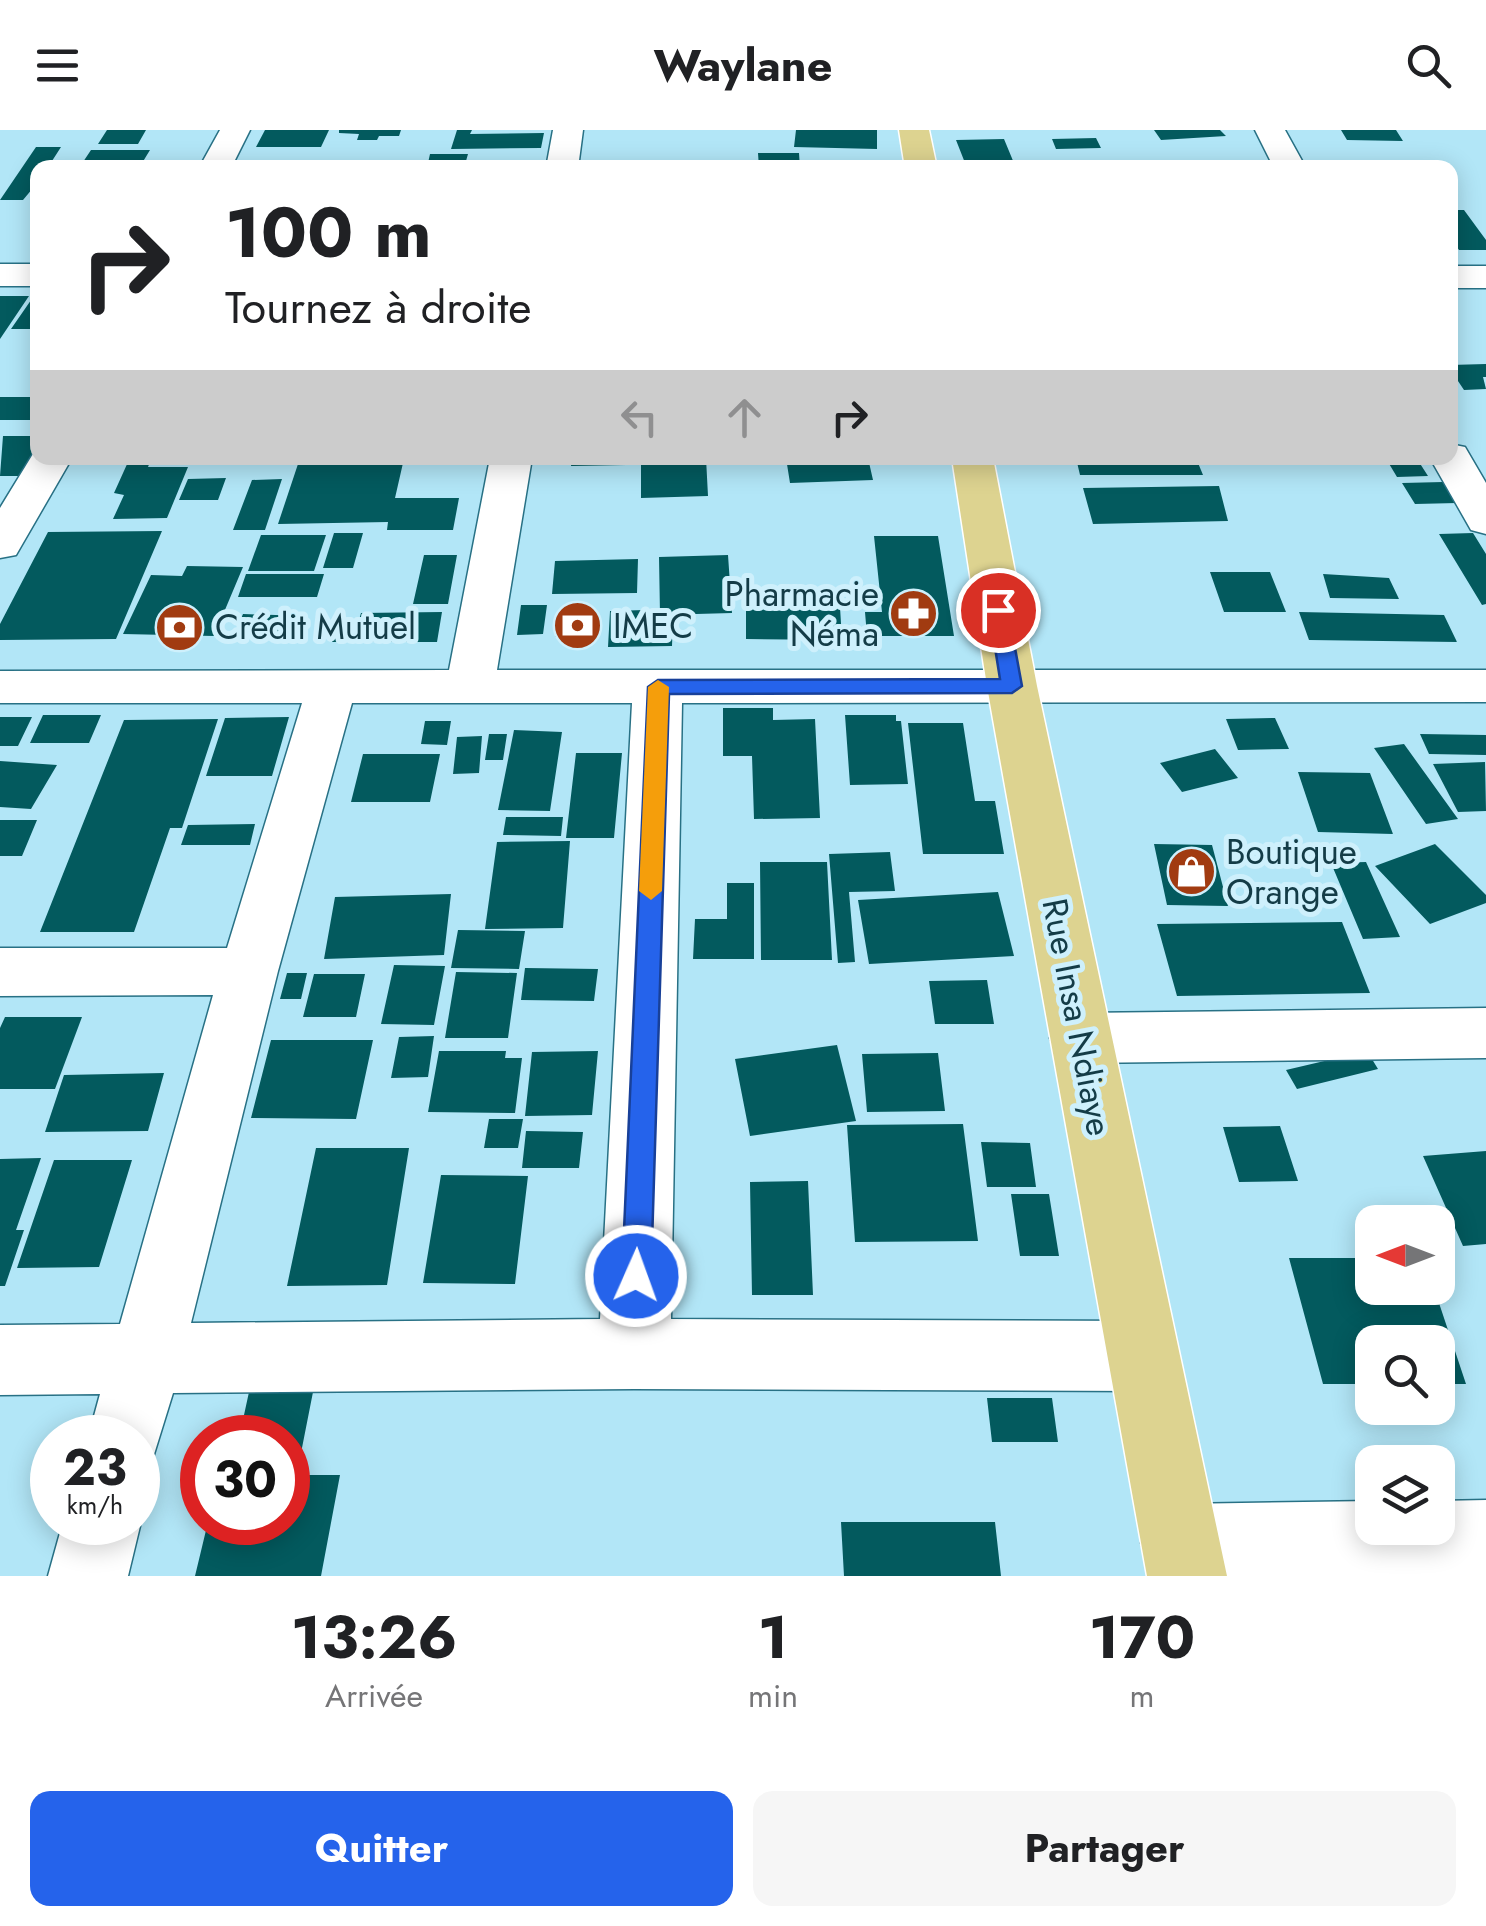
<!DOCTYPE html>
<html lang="fr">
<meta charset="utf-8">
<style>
:root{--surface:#fff;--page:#f6f6f6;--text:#202124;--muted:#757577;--accent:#2563eb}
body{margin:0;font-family:Jost,sans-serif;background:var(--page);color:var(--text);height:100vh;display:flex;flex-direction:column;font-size:38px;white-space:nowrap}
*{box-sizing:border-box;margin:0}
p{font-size:32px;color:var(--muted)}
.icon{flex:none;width:55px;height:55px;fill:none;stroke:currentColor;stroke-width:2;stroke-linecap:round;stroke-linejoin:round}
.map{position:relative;height:1446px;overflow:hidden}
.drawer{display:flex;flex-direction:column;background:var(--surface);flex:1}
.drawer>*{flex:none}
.hud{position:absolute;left:30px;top:30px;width:1428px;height:305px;border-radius:20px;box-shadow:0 5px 25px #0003;background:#fff;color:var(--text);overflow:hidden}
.needle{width:65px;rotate:270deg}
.fabs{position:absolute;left:1355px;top:1075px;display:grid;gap:20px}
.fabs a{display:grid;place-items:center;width:100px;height:100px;border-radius:20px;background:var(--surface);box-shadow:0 5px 25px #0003;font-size:50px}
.speed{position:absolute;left:30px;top:1285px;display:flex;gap:20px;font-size:50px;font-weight:700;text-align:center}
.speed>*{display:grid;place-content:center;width:130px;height:130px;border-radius:50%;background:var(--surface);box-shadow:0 5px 25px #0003;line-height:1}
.speed small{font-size:25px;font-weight:400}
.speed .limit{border:15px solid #d22;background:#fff;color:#111}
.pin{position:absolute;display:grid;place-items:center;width:85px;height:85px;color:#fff;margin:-42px;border:5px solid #fff;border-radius:50%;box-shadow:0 2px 10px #0007}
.me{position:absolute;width:110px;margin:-55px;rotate:2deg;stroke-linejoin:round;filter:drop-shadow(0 0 8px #0008)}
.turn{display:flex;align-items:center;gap:35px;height:210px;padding:0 30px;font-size:45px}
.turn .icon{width:130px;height:130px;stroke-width:2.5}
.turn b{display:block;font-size:70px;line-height:85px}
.lanes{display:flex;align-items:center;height:95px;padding:0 30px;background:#0003;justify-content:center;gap:50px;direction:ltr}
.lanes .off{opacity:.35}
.eta{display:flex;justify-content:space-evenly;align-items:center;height:170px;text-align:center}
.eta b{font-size:60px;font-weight:700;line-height:70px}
.primary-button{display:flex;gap:20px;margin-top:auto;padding:20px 30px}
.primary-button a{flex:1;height:115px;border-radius:20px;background:var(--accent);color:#fff;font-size:40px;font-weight:700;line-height:115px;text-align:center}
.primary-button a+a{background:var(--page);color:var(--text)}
header{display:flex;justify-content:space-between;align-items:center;height:130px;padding:0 30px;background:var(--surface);font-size:45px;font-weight:700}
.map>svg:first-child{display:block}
.building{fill:#035a5e}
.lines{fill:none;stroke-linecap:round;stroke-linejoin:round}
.minor-casing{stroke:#287185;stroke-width:3}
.major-casing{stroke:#fff;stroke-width:3}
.minor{fill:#fff;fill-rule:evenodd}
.major{fill:#ddd390;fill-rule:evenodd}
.route{fill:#2563eb;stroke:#184099;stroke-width:2.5}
.slow{fill:#f59e0b}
.labels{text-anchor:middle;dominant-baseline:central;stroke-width:10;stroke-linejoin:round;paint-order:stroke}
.poi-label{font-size:35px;fill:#143c47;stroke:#cef0fc;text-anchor:start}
.street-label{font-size:35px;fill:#143c47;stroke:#cef0fc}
</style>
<header><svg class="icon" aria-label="menu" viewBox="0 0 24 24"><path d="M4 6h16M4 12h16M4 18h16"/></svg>Waylane<svg class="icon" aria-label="search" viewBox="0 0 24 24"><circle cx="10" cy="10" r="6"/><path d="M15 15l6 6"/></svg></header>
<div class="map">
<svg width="1486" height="1446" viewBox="0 0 1486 1446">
<rect width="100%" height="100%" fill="#b2e6f7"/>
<path class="building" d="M107 0H146L138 14H98Z
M265 0H329L321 17H256Z
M339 0H401L399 6H379L377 10H357L359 4 339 3Z
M457 0H472L470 4 544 3 541 18 451 19Z
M796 0H877V19L794 17Z
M1154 0H1220L1226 6 1161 10Z
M1341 0H1396L1403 11 1347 10Z
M1096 8 1101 18 1056 19 1052 9Z
M1004 9 1016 38H967L956 10Z
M36 17H61L52 31H72L68 38H38V52L23 70H0Z
M91 20H150L139 38H79Z
M758 23H799L800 38H759Z
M430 24H468L464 38H432L433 33H428Z
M1371 32H1438L1443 38H1375Z
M1450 80H1464L1486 110V120H1459L1450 107Z
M38 160V199H11Z
M0 166H29L0 209Z
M1486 234V247H1483L1486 259 1464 260 1450 239V235Z
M0 267H38V290H0Z
M3 306H38V323L25 346H0Z
M408 328H473L472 332 406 333Z
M572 328H626V335L571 336Z
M641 328H706L708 366 641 368Z
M786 328H868L873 350 790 353Z
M1076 328H1196L1203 345H1080Z
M128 332H150L148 337H188L167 388 113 389 124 365 114 363Z
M1388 332H1419L1428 346 1397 347Z
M403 333 395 368H459L453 400H387L388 392 278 394 298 334Z
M226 348 218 370H179L188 349Z
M282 349 265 400H233L252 350Z
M1443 352 1457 373 1415 374 1402 353Z
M1219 356 1228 391 1093 394 1083 358Z
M162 401 116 509 0 510V494L48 402Z
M334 403H363L353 438H323Z
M1473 403 1486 424V474L1482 475 1439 404Z
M261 405H326L314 441H248Z
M874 406H938L954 506H867L865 482H882Z
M424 425H457L448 474H413Z
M728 425 732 483 660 485 659 427Z
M638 429 637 463 552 464 555 431Z
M187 436 243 437 214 506 123 504 151 445 182 446Z
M1210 442H1270L1286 482H1224Z
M246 444H324L317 467H238Z
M1323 444 1389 448 1399 469 1330 468Z
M521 475H547L543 504 517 505Z
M746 477H840L842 510 746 509Z
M645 480 644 487H673L672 516 608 517 610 481Z
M442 482 437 512H332L337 490H359L361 483Z
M1299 482 1444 485 1457 512 1309 510Z
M243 484 304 486 296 508 234 505Z
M596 486V505L555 507 556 487Z
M723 578H773V590L815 589 820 688 754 689 752 626H723Z
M43 585H101L89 613H30Z
M845 585H896V591H901L908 654 850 655Z
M0 587H32L18 616H0Z
M289 587 272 646H206L225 588Z
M1275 588 1289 619 1238 620 1226 589Z
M218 589 182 698H170L134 802H40L124 590Z
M425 591H451L447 615 421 614Z
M908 593H963L975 671H995L1004 724H923Z
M514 600 562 602 550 681 498 680Z
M489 604H507L503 630H485Z
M1420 604 1486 605V625L1429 624Z
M482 606 479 643 453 644 457 607Z
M1404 614 1458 689 1426 694 1374 618Z
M1215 619 1238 648 1182 662 1160 633Z
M576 623H622L614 708H566Z
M363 624H440L430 672H351Z
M0 631 57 635 31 679 0 677Z
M1485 632 1486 681 1458 682 1433 634Z
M1298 642 1370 643 1393 704 1318 702Z
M506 687H563L561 706 503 705Z
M0 690H37L22 726H0Z
M255 694 250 715H181L188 695Z
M570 711 563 798 485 799 497 712Z
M1154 714 1212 715 1228 776 1167 775Z
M1435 714 1486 765V773L1430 794 1375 736Z
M890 722 895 761 849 762 855 832 838 833 829 724Z
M760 732H827L832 830H761Z
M1366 732 1400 807 1363 809 1331 733Z
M727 753H754V829H693L695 789H727Z
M998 762 1014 826 869 834 858 770Z
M451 764 444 825 324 829 335 767Z
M1342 792 1370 863 1177 866 1157 794Z
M458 800 525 801 519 839 451 838Z
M394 835 445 836 434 895 381 894Z
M525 838 598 839 594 871 521 870Z
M456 842 517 843 508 908H445Z
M287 843H307L301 869H280Z
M314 844H365L356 887H303Z
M987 850 994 894H935L929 851Z
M5 887H82L55 959H0V898Z
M434 906 428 947 391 948 399 907Z
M271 910H373L356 989 251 988Z
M837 915 856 991 750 1006 735 929Z
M439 921H506L505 928H522L515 983 428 982Z
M598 921 592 985 525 986 532 922Z
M1367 921 1378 939 1297 959 1286 940Z
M938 923 945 981 867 982 862 924Z
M164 943 148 1001 45 1002 64 945Z
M489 989H523L518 1018H484Z
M963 994 978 1111 855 1112 847 995Z
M1280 996 1298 1051 1239 1052 1223 997Z
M526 1001 583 1002 579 1038H522Z
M981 1012 1030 1013 1036 1057H987Z
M316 1018H409L387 1155 287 1156Z
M1486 1021V1114L1463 1116 1423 1026Z
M41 1028 16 1100H24L5 1156H0V1029Z
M54 1030H132L99 1137 17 1138Z
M441 1045 528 1046 515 1154 423 1153Z
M808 1051 813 1165H752L750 1052Z
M1011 1064H1049L1059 1126H1020Z
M1289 1128H1372V1158H1434L1466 1254H1438V1212H1372V1254H1323Z
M249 1262H313L300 1328H288V1308H239Z
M987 1268H1052L1058 1312H992Z
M288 1345H340L321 1446H195L208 1392H288Z
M841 1392H995L1001 1446H844Z"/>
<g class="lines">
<defs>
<path id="minor" d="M220 0H250L231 38H199Z
M553 0H583L578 38H546Z
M1255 0H1285L1306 38H1274Z
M0 134H38V156H0Z
M1450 136H1486V158H1450Z
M1450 314 1465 317 1486 353V404L1471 400 1430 328H1450Z
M36 319 38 328H72L16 425 0 428V378Z
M490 328H532L497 540H1486V572L682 573 671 1189 1143 1191 1168 1201 1179 1226 1168 1251 1143 1261 634 1259 173 1263 151 1334 138 1340V1308H88L100 1264 0 1265V1195L120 1194 213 865 0 866V818H227L302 573H0V541L449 540ZM352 573H632L600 1189 191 1193 278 841Z
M1486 878V928L1081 933 1059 926 1050 908 1059 890 1081 883Z
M1486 1370V1446H1165L1152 1441 1141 1413 1152 1385 1180 1374 1372 1371V1398H1438V1371Z
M138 1384 141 1392 128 1446H48L63 1392H138Z"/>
<path id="major" d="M899 0H929L937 38H905Z
M952 328H993L1037 556 1227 1446H1147L987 556Z"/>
</defs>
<use href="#minor" class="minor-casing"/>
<use href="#major" class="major-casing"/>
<use href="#minor" class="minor"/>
<use href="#major" class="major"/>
</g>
<path class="route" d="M998 474 1008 480 1022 556 1012 563 669 564 651 1146 647 1155 636 1159 626 1155 622 1146 648 557 658 550 1000 549 989 480Z"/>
<path class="slow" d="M658 550 669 557 662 761 651 770 639 761 648 557Z"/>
<defs>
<symbol id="pharmacy-disc" viewBox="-11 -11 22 22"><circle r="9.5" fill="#a13b11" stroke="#cef0fc"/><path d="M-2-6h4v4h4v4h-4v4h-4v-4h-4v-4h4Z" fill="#fff"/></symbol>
<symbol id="bank-disc" viewBox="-11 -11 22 22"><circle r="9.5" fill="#a13b11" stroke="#cef0fc"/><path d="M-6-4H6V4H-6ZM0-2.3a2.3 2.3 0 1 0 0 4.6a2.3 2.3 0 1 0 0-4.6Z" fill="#fff"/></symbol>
<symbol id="shop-disc" viewBox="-11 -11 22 22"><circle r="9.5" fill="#a13b11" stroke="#cef0fc"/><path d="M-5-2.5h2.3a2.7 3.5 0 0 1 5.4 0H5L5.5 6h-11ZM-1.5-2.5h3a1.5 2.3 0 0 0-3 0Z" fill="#fff"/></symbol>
</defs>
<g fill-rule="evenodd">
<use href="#pharmacy-disc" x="886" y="456" width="55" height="55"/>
<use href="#bank-disc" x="550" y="468" width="55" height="55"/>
<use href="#bank-disc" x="152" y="470" width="55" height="55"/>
<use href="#shop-disc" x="1164" y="714" width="55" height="55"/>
</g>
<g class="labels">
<g class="poi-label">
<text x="879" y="464" text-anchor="end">Pharmacie<tspan x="879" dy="40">Néma</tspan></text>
<text x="613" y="496">IMEC</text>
<text x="215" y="497">Crédit Mutuel</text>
<text x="1226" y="722">Boutique<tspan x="1226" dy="40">Orange</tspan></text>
</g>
<g class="street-label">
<text transform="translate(1077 887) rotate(79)">Rue Insa Ndiaye</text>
</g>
</g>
</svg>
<div class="fabs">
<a><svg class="needle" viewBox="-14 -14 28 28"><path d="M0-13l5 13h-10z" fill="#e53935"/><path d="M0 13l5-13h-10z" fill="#757577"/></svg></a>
<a><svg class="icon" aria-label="search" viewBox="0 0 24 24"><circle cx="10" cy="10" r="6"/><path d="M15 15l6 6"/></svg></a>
<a><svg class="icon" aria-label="layers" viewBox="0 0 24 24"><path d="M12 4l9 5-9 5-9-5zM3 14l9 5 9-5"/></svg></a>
</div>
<div class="speed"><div>23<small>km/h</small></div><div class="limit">30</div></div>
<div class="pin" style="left:998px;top:480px;background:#d93025"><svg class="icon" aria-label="arrive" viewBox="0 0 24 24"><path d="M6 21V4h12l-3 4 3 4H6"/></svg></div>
<svg class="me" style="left:636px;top:1146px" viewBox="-20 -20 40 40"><circle r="17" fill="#2563eb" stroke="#fff" stroke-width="3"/><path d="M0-11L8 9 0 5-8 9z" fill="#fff"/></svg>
<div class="hud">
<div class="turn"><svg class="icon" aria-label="right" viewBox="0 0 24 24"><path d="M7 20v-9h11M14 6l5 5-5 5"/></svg><div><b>100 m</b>Tournez à droite</div></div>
<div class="lanes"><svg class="icon off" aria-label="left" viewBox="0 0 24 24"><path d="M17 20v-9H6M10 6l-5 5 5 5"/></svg><svg class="icon off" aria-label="ahead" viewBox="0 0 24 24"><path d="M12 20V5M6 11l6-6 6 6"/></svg><svg class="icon" aria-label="right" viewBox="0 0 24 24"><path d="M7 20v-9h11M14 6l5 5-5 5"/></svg></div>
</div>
</div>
<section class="drawer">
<div class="eta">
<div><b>13:26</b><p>Arrivée</p></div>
<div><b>1</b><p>min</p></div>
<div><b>170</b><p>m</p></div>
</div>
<div class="primary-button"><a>Quitter</a><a>Partager</a></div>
</section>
